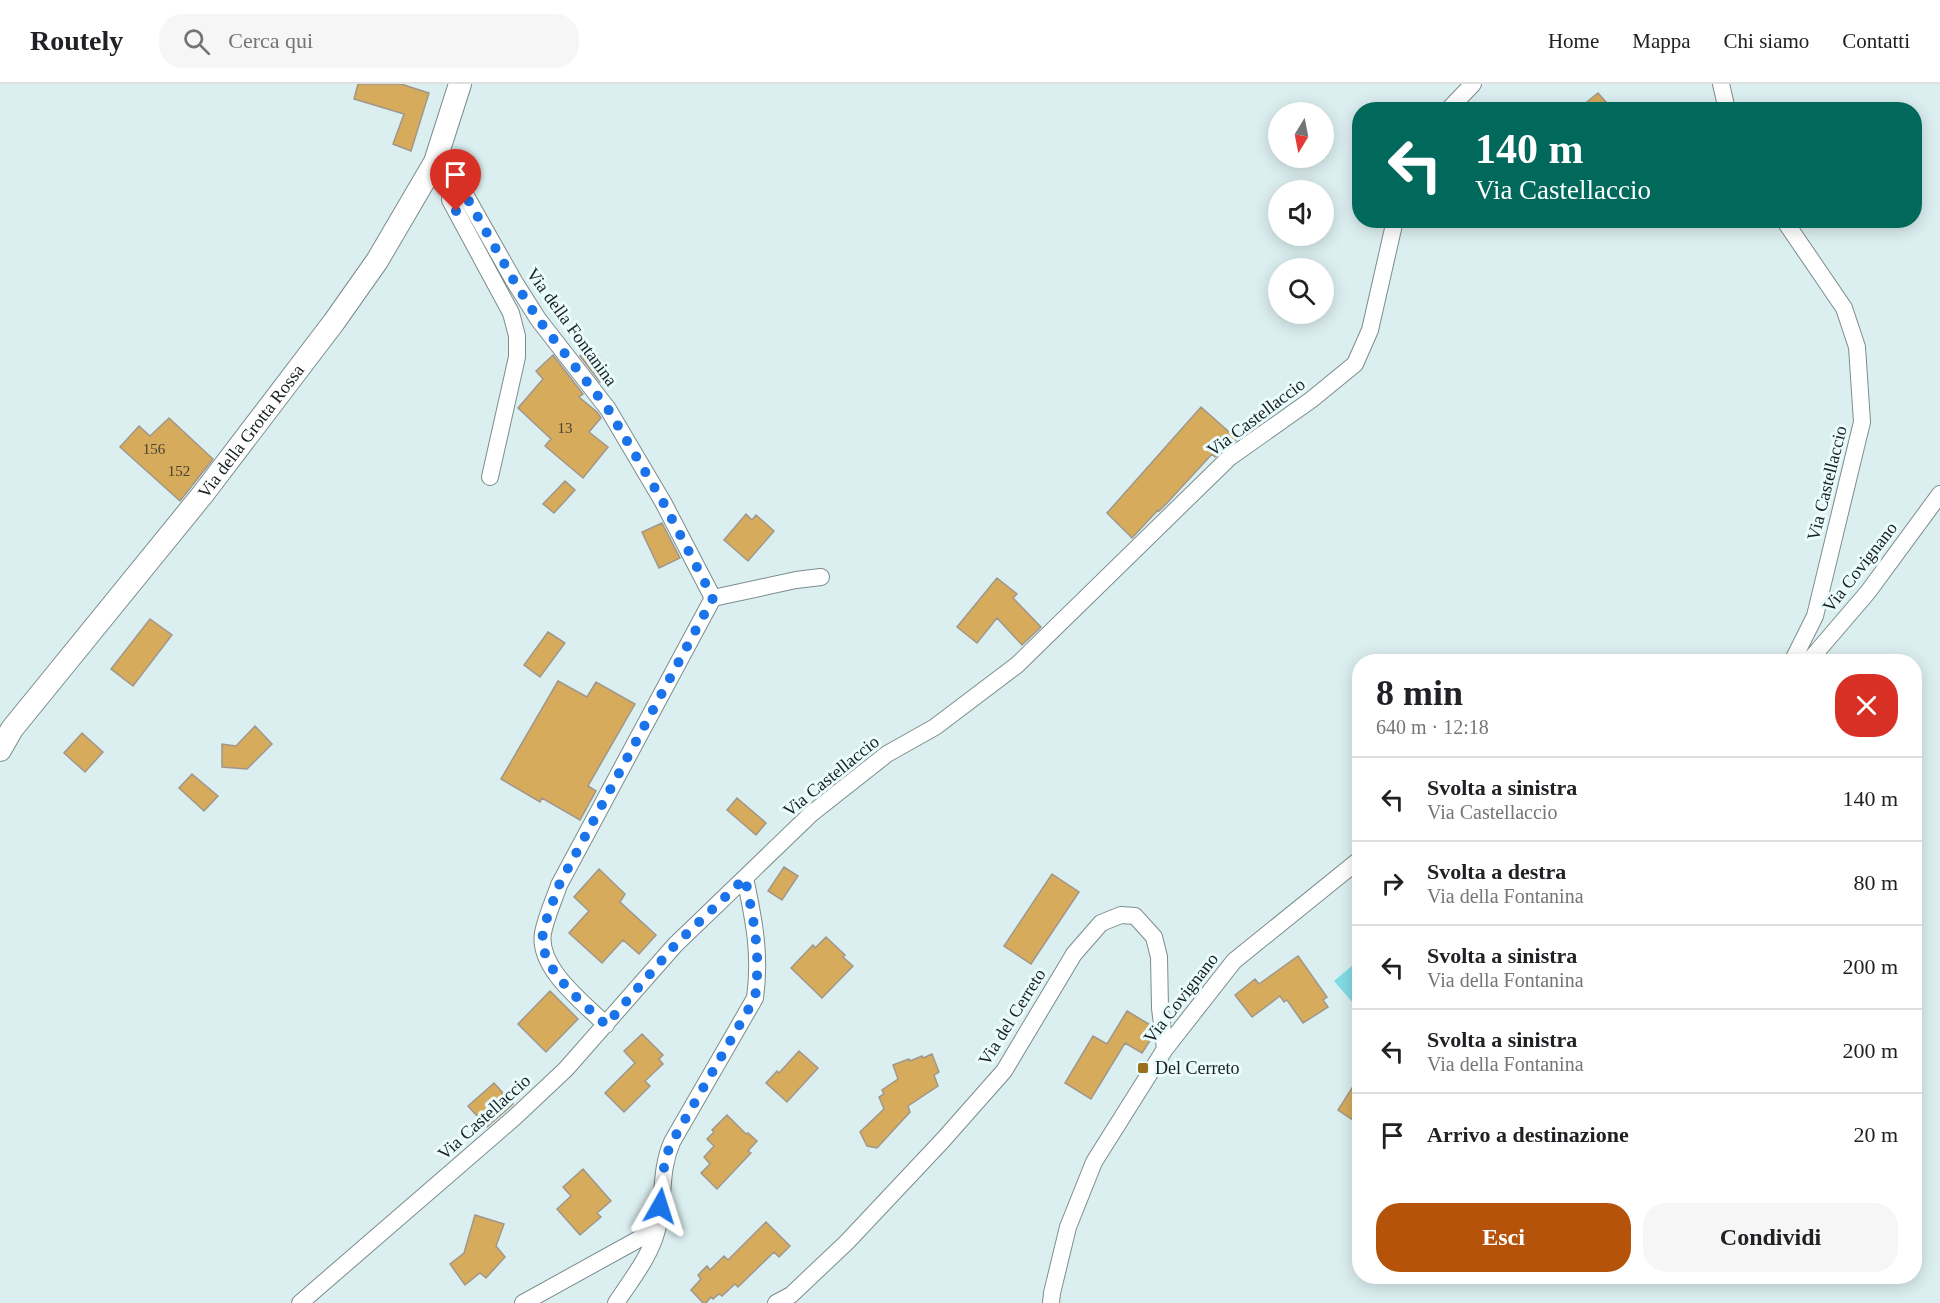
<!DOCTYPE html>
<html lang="it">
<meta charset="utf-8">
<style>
:root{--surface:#fff;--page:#f6f6f6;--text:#202124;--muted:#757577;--line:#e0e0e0;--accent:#b45309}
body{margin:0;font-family:"Times New Roman",serif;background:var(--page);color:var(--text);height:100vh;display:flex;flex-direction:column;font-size:22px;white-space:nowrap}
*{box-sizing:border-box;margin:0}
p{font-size:20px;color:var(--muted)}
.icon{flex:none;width:33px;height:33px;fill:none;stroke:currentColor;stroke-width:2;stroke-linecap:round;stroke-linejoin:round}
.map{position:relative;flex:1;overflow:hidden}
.panel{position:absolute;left:1352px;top:570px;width:570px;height:630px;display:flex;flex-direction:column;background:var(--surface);border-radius:24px;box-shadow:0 3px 15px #0003}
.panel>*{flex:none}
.banner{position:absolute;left:1352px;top:18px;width:570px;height:126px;border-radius:24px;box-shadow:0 3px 15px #0003;background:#00695c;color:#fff;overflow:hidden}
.needle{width:39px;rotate:190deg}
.fabs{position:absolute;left:1268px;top:18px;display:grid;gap:12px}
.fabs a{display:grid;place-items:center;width:66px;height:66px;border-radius:50%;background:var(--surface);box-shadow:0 3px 15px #0003;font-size:30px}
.pin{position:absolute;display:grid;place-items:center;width:51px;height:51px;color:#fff;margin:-62px -26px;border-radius:50% 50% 50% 0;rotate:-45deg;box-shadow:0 0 6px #0007}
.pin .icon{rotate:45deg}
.me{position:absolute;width:66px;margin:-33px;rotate:6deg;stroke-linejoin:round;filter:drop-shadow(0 0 4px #0008)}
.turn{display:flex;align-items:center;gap:21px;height:126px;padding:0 24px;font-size:27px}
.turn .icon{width:78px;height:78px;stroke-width:2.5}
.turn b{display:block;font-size:42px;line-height:51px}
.round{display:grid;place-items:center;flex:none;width:63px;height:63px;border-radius:24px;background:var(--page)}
.summary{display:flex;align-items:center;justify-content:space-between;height:102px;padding:0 24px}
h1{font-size:36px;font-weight:700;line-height:45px}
.action{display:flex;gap:12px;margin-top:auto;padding:12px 24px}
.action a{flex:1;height:69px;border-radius:24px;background:var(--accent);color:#fff;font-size:24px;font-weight:700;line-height:69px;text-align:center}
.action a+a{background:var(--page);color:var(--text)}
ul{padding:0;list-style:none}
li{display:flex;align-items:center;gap:18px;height:84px;padding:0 24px;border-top:2px solid var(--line)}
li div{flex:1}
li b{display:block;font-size:22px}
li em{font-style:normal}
header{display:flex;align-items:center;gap:36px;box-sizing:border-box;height:84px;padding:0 30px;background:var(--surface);border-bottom:2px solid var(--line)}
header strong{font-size:28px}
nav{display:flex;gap:33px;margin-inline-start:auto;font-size:21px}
.search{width:420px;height:54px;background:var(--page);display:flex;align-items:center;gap:15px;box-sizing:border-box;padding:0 21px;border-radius:24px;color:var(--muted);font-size:22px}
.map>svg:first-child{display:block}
.green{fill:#81dce3}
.building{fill:#d6ab5c;stroke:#9f978b;stroke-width:1.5}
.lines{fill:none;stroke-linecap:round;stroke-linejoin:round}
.street-casing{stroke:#7b8c8d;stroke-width:18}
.secondary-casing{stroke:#7b8c8d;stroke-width:24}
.street{stroke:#fff;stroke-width:16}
.secondary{stroke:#fff;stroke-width:22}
.route{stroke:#1a73e8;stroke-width:10;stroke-dasharray:0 18}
.poi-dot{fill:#99711e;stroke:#eafcfd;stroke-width:2}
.labels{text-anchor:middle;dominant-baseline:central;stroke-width:6;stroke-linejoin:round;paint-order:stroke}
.number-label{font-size:15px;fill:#494330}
.street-label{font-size:18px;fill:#1a2021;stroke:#eafcfd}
.poi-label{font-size:18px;fill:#1a2021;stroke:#eafcfd;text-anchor:start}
</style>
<header>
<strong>Routely</strong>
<div class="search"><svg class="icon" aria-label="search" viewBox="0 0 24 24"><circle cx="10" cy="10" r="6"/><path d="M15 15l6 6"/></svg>Cerca qui</div>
<nav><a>Home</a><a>Mappa</a><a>Chi siamo</a><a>Contatti</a></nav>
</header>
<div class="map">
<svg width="1940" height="1219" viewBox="0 0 1940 1219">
<rect width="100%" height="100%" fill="#dceff0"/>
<path class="green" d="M1359 876V926L1334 897Z"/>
<path class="building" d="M358 0H401L429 9 411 67 393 60 404 30 354 15Z
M1598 9 1613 26H1577Z
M592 263 611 289 600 298 580 272Z
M553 271 583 310 579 313 597 328 601 334 589 348 608 363 583 394 545 362 551 355 518 324 543 295 536 287Z
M1201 323 1237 355 1215 373 1212 370 1168 418 1159 427 1158 426 1132 454 1107 429Z
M169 334 213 375 180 417 120 363 139 342 150 352Z
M565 397 575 406 554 429 543 420Z
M746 430 752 436 756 431 774 447 748 477 724 456Z
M662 439 680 474 659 484 642 448Z
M997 494 1017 510 1013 514 1041 543 1022 561 997 534 977 559 957 543Z
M150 535 172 551 133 602 111 585Z
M548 548 565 559 540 593 524 581Z
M558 597 587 613 596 598 635 620 588 702 596 707 580 736 542 714 540 718 501 695Z
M255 642 272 660 247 685 222 683V660L236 662Z
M82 649 103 668 85 688 64 669Z
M192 690 218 712 204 727 179 704Z
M737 714 766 739 756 751 727 726Z
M784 783 798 792 782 816 768 807Z
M599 785 625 810 620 818 656 851 639 870 623 856 602 879 569 849 589 827 574 813Z
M1052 790 1079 808 1031 880 1004 862Z
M826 853 845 871 843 873 853 882 822 914 791 884 813 861 815 864Z
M1298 872 1327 913 1323 916 1328 923 1303 939 1287 916 1284 918 1280 912 1252 933 1235 911 1255 895 1259 900Z
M550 907 578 935 546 968 518 940Z
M1127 927 1152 942 1153 952 1142 969 1125 959 1091 1015 1065 999 1093 952 1107 960Z
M642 950 663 971 659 975 663 980 645 997 650 1002 624 1028 605 1009 635 979 624 967Z
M799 967 818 984 787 1018 766 999 777 987 779 989Z
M932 970 939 988 934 991 938 1002 908 1022 910 1028 877 1064 867 1062 860 1048 884 1025 879 1013 884 1010 882 1006 898 995 893 981 909 975 910 977 922 972 923 974Z
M1359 993V1040L1338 1026Z
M494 999 513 1020 487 1043 468 1022Z
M727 1031 746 1050 748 1049 757 1057 748 1067 751 1069 717 1105 701 1089 710 1080 704 1073 714 1062 707 1055 714 1048 712 1046Z
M583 1085 611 1117 597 1129 601 1133 580 1151 557 1125 571 1112 563 1103Z
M475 1131 504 1140 496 1162 505 1173 486 1194 480 1189 465 1201 450 1180 464 1169Z
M766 1138 790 1162 779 1173 774 1168 738 1203 735 1200 722 1212 719 1210 713 1215 711 1213 706 1219H703L691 1206 701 1195 698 1191 707 1182 710 1186 724 1172 728 1176Z"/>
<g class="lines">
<defs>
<path id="street" d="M1721 0 1727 26
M1448 26 1473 0
M435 78 453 89 514 197 538 235 608 325 663 418 713 514
M453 89 450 116 511 229 517 252V273L490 393
M1784 136 1844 224 1857 263 1862 338 1815 532 1792 578
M1808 578 1868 508 1940 410
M606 941C584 919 537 884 543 849 546 833 554 816 559 801L713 514 796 496 821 493
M300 1219 515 1033 566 985 675 861 811 730 887 670 935 643 1017 581 1229 374 1311 316 1355 280 1370 246 1395 136
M523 1219 657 1145
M616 1219C631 1196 650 1173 657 1146 665 1116 659 1088 672 1058L755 914C761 871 754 836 745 794
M776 1219 791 1211 847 1158 943 1056 1004 987 1074 870 1101 839 1121 831 1135 832 1154 853 1159 873 1160 924 1165 965
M1051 1219 1052 1209 1068 1143 1094 1078 1165 965 1234 877 1359 776"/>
<g id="secondary">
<path id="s1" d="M0 666 12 645 203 410 334 238 377 177 435 78 460 0"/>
</g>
</defs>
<use href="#street" class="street-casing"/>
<use href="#secondary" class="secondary-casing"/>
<use href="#street" class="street"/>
<use href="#secondary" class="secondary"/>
</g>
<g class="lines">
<path class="route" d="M456 127 450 116 453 89 514 197 538 235 608 325 663 418 713 514 559 801C554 816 546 833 543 849 537 884 584 919 606 941L675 861 745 794C754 838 761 869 755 914L672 1058 665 1074 660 1122"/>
</g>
<rect class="poi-dot" x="1137" y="978" width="12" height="12" rx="3"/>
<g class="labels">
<g class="number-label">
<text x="565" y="344">13</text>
<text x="154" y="365">156</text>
<text x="179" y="387">152</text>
</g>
<g class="street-label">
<text transform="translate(572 243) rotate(54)">Via della Fontanina</text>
<text transform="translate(1256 333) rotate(-37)">Via Castellaccio</text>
<text stroke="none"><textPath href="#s1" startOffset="406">Via della Grotta Rossa</textPath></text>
<text transform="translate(1827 399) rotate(-76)">Via Castellaccio</text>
<text transform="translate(1860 483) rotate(-52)">Via Covignano</text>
<text transform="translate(831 692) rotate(-39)">Via Castellaccio</text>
<text transform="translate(1181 914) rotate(-52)">Via Covignano</text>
<text transform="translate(1012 933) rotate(-58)">Via del Cerreto</text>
<text transform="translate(484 1033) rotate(-42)">Via Castellaccio</text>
</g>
<g class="poi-label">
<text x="1155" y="984">Del Cerreto</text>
</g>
</g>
</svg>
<div class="fabs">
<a><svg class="needle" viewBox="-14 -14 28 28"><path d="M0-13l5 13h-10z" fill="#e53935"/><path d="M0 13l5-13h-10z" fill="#757577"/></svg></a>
<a><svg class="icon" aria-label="sound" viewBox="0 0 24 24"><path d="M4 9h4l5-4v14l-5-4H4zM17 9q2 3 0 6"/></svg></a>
<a><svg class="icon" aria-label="search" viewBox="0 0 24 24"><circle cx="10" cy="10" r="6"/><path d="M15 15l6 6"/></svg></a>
</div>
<div class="pin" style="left:456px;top:127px;background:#d93025"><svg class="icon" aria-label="arrive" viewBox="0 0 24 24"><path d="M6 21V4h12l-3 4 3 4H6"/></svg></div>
<svg class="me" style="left:660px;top:1122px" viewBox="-20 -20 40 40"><path d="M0-17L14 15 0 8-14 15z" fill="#1a73e8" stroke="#fff" stroke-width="4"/></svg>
<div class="banner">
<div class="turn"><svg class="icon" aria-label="left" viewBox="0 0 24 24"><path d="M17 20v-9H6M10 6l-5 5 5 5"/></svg><div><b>140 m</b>Via Castellaccio</div></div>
</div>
<section class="panel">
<div class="summary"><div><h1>8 min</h1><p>640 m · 12:18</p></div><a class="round" style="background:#d93025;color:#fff"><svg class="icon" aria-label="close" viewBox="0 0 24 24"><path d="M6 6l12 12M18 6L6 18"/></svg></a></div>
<ul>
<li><svg class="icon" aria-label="left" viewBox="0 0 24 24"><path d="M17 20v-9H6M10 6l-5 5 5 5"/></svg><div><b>Svolta a sinistra</b><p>Via Castellaccio</p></div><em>140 m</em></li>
<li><svg class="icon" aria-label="right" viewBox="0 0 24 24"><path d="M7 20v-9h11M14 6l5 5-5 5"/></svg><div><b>Svolta a destra</b><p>Via della Fontanina</p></div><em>80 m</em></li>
<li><svg class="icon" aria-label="left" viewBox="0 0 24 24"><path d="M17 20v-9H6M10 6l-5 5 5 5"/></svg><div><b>Svolta a sinistra</b><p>Via della Fontanina</p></div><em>200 m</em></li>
<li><svg class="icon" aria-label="left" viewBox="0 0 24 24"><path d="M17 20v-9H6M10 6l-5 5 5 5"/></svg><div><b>Svolta a sinistra</b><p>Via della Fontanina</p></div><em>200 m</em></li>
<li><svg class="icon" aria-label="arrive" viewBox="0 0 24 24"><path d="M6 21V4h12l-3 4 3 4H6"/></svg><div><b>Arrivo a destinazione</b></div><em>20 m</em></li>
</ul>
<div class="action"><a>Esci</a><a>Condividi</a></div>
</section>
</div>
